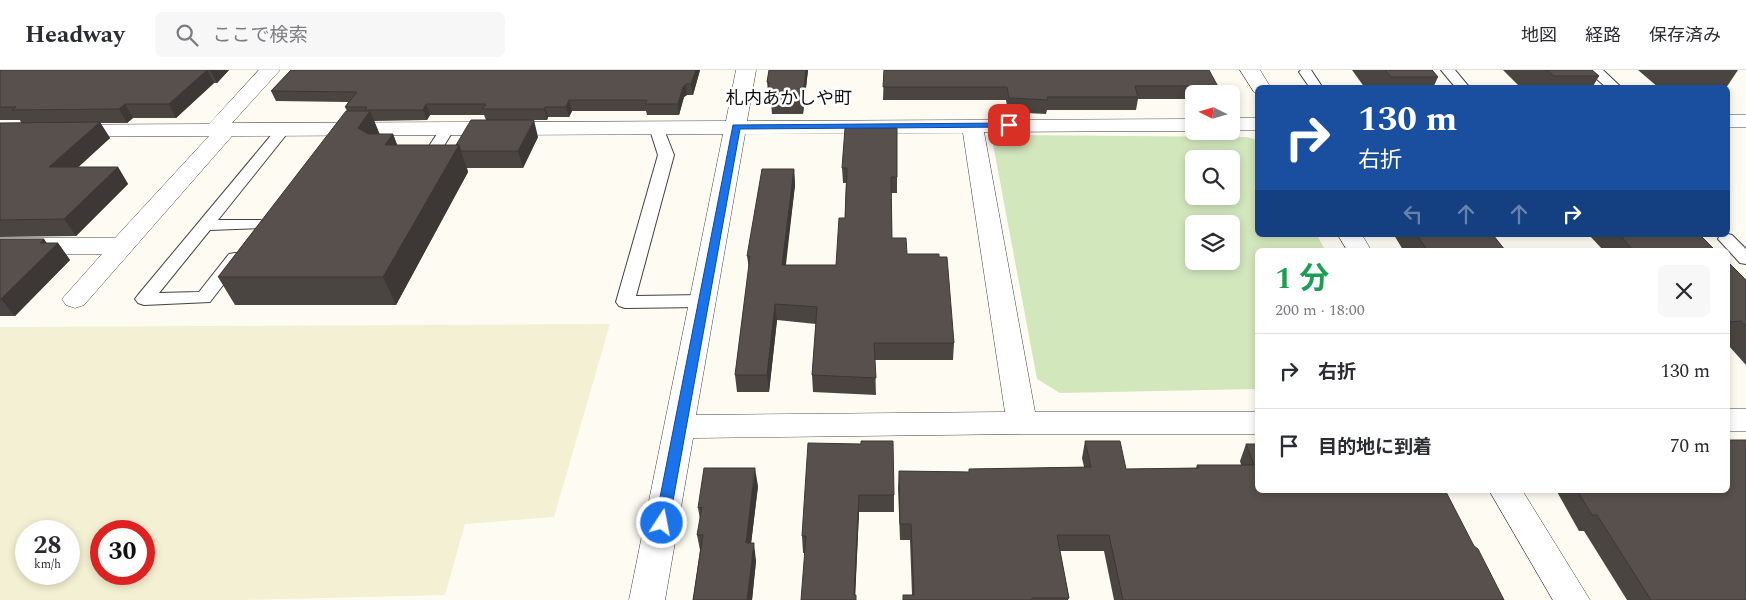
<!DOCTYPE html>
<html lang="ja">
<meta charset="utf-8">
<style>
:root{--surface:#fff;--page:#f7f7f7;--text:#2b2b33;--muted:#7c7c81;--line:#e1e1e2}
body{margin:0;font-family:Spectral,"Noto Sans JP",serif;background:var(--page);color:var(--text);height:100vh;display:flex;flex-direction:column;font-size:19px;white-space:nowrap}
*{box-sizing:border-box;margin:0}
p{font-size:16px;color:var(--muted)}
.icon{flex:none;width:28px;height:28px;fill:none;stroke:currentColor;stroke-width:2;stroke-linecap:round;stroke-linejoin:round}
.map{position:relative;flex:1;overflow:hidden}
.side{position:absolute;left:1255px;top:178px;width:475px;height:245px;display:flex;flex-direction:column;background:var(--surface);border-radius:8px;box-shadow:0 2px 8px #0003}
.side>*{flex:none}
.banner{position:absolute;left:1255px;top:15px;width:475px;height:152px;border-radius:8px;box-shadow:0 2px 8px #0003;background:#1a4fa0;color:#fff;overflow:hidden}
.needle{width:32px;rotate:275deg}
.fabs{position:absolute;left:1185px;top:15px;display:grid;gap:10px}
.fabs a{display:grid;place-items:center;width:55px;height:55px;border-radius:8px;background:var(--surface);box-shadow:0 2px 8px #0003;font-size:25px}
.speed{position:absolute;left:15px;top:450px;display:flex;gap:10px;font-size:25px;font-weight:700;text-align:center}
.speed>*{display:grid;place-content:center;width:65px;height:65px;border-radius:50%;background:var(--surface);box-shadow:0 2px 8px #0003;line-height:1}
.speed small{font-size:12px;font-weight:400}
.speed .limit{border:8px solid #d22;background:#fff;color:#111}
.pin{position:absolute;display:grid;place-items:center;width:42px;height:42px;color:#fff;margin:-21px;border-radius:10px;box-shadow:0 2px 8px #0006}
.me{position:absolute;width:55px;margin:-28px;rotate:11deg;stroke-linejoin:round;filter:drop-shadow(0 0 4px #0008)}
.turn{display:flex;align-items:center;gap:18px;height:105px;padding:0 20px;font-size:22px}
.turn .icon{width:65px;height:65px;stroke-width:2.5}
.turn b{display:block;font-size:35px;line-height:42px}
.lanes{display:flex;align-items:center;height:48px;padding:0 20px;background:#0003;justify-content:center;gap:25px;direction:ltr}
.lanes .off{opacity:.35}
.round{display:grid;place-items:center;flex:none;width:52px;height:52px;border-radius:8px;background:var(--page)}
.headline{display:flex;align-items:center;justify-content:space-between;height:85px;padding:0 20px}
h1{font-size:30px;font-weight:700;line-height:38px;color:#1e9e55}
ul{padding:0;list-style:none}
li{display:flex;align-items:center;gap:15px;height:75px;padding:0 20px;border-top:1px solid var(--line)}
li div{flex:1}
li b{display:block;font-size:19px}
li em{font-style:normal}
header{display:flex;align-items:center;gap:30px;box-sizing:border-box;height:70px;padding:0 25px;background:var(--surface);border-bottom:1px solid var(--line)}
header strong{font-size:24px}
nav{display:flex;gap:28px;margin-inline-start:auto;font-size:18px}
.search{width:350px;height:45px;background:var(--page);display:flex;align-items:center;gap:12px;box-sizing:border-box;padding:0 18px;border-radius:8px;color:var(--muted);font-size:19px}
.map>svg:first-child{display:block}
.farmland{fill:#f3f0d3;fill-rule:evenodd}
.green{fill:#d3e7bd;fill-rule:evenodd}
.lines{fill:none;stroke-linecap:round;stroke-linejoin:round}
.service-casing{stroke:#424242;stroke-width:2}
.minor-casing{stroke:#424242;stroke-width:1}
.service{fill:#fff;fill-rule:evenodd}
.minor{fill:#fff;fill-rule:evenodd}
.wall{fill:#4b4541}
.shaded-wall{fill:#3d3835}
.building{fill:#57504c;stroke:#3d3835}
.route{fill:#1a73e8;stroke:#114b97}
.labels{text-anchor:middle;dominant-baseline:central;stroke-width:5;stroke-linejoin:round;paint-order:stroke}
.far-quarter-label{font-size:18px;fill:#0f0f0f;stroke:#fff}
</style>
<header>
<strong>Headway</strong>
<div class="search"><svg class="icon" aria-label="search" viewBox="0 0 24 24"><circle cx="10" cy="10" r="6"/><path d="M15 15l6 6"/></svg>ここで検索</div>
<nav><a>地図</a><a>経路</a><a>保存済み</a></nav>
</header>
<div class="map">
<svg width="1746" height="530" viewBox="0 0 1746 530">
<rect width="100%" height="100%" fill="#fefcf2"/>
<path class="farmland" d="M610 254 554 447 465 454 445 525 243 530H0V257ZM26 461H69V504H26ZM101 461H144V504H101Z"/>
<path class="green" d="M1005 65 1247 67 1257 70 1258 165H1317L1325 180H1258L1257 319 1060 323 1037 309 993 74ZM1194 89H1231V126H1194ZM1194 154H1231V191H1194Z"/>
<g class="lines">
<defs>
<path id="service" d="M1301 0H1311L1323 18H1310L1299 2Z
M1441 0H1455L1470 18H1456Z
M1590 0H1603L1622 18H1607L1591 4Z
M656 53 661 54 663 57 674 85 636 226 703 225 709 227 712 231 709 235 703 237 625 238 619 236 616 232 658 85 649 57 651 54Z
M448 54 453 55 455 58 437 87H414L411 84 414 81 427 79 443 55Z
M283 56 288 57 290 60 218 150H260L266 152 268 155 266 158 210 160 159 223 199 222 229 184 235 183 241 184 244 188 210 232 144 235 138 233 135 229 138 225 278 57Z
M1728 164 1732 165 1746 179V194L1740 193 1718 169 1720 165Z"/>
<path id="minor" d="M259 0H280L232 53 726 51 736 0H756L747 51 1194 49V61L984 62 1035 342H1258V364H1022L693 368 665 530H629L723 64 232 66 84 235 75 238 66 235 62 229 102 184H0V168H115L209 66 0 67V55L209 54ZM963 63 1005 342 696 345 745 64Z
M1240 0H1260L1271 18H1258V23L1254 22Z
M1728 45H1746V57H1728Z
M1231 48H1258V60H1231Z
M1338 165H1362L1371 180H1347Z
M1728 339H1746V361H1728Z
M1489 420H1522L1590 530H1553Z"/>
</defs>
<use href="#service" class="service-casing"/>
<use href="#minor" class="minor-casing"/>
<use href="#service" class="service"/>
<use href="#minor" class="minor"/>
</g>
<path class="wall" d="M0 0H229L217 13H214L176 48H133L127 53H100L110 68 78 97H118L128 114 76 166 0 167V53H21L20 50H0Z
M291 0H700L693 25H687L684 27 679 45H647L646 41H572L569 47H548L547 50H486L484 45H430L427 50 374 51 379 64H393L397 75H456L538 67 523 98H467L468 102 396 235H235L218 207 347 41 345 37 348 32 276 31 271 21Z
M769 0H808L803 44H772L771 33H769L768 21 767 12Z
M884 0H1209L1194 24V42H1191L1185 29H1138L1136 40H1047L1046 44 1008 42 1006 30H883Z
M1352 0H1432L1438 7 1433 18H1365Z
M1503 0H1592L1599 6 1592 18H1521Z
M1638 0H1738L1726 18H1659Z
M897 58V123H891L892 168 907 184 939 187 954 273 953 290H875L876 325 813 322 812 305 816 254 777 250 769 322H737L735 305 749 199 747 186 794 99 795 115 785 195H836L845 148 846 113H843L842 98Z
M1394 165H1493L1505 180H1403Z
M1589 165H1700L1715 180H1603Z
M0 169H44L46 173H58L70 190 15 246H0Z
M1728 192 1746 210V295L1728 275Z
M1085 371 1126 399 1196 398 1197 395H1241L1240 391 1246 374 1474 476 1504 530H1114L1104 481H1060L1069 528 1068 530H903L912 525 910 470H900L898 418 899 401 969 402V399L1084 397 1082 388Z
M861 374 894 425V442H859L855 525 856 530 804 483H803L802 466Z
M758 416 751 473 756 491 752 530H693L700 480 697 465 700 449 698 438Z
M1556 420H1728L1746 530H1627L1584 461H1579Z"/>
<path class="shaded-wall" d="M207 0 214 13 176 48 169 34Z
M210 0H229L217 13Z
M696 0H700L693 25 691 14Z
M806 0H808L803 44 802 32Z
M686 14 687 25 684 27 679 45 678 34 683 17Z
M569 30 572 41 569 47 566 37Z
M125 34 133 48 127 53 119 39Z
M426 34 430 45 427 50 423 40Z
M545 37 548 47 547 50 544 39Z
M370 41 381 67 369 84 358 58Z
M534 50 538 67 523 98 518 81Z
M100 52 110 68 60 114 49 97Z
M393 64 403 90 385 75Z
M459 75 468 102 396 235 383 207Z
M118 97 128 114 76 166 64 149Z
M794 99 795 115 784 212 782 195Z
M44 169 51 179 58 173 70 190 15 246 1 229 40 173Z
M775 234 777 250 769 322 767 305Z
M755 398 758 416 749 491 746 473Z
M859 425V442L855 530 854 525Z
M754 473 756 491 752 530H747Z"/>
<path class="building" d="M0 0H210H207L169 34H125L119 39 12 40 16 37H0Z
M291 0H696L691 14H686L683 17 678 34H645L647 30H569L566 37H545L544 39H482L486 34H426L423 40H365L367 37H345L357 22 271 21Z
M769 0H806L802 32H771L773 21H768L769 12H767Z
M884 0H1209L1222 24H1194V28L1189 16H1135L1138 27H1047L1048 30 1009 28 1007 17H883Z
M1385 0H1432L1438 7H1391Z
M1547 0H1592L1599 6H1554Z
M346 41H370L358 58 368 64H393L385 75H459L383 207H218Z
M471 50H534L518 81H461L459 75H456Z
M100 52 49 97H118L64 149 0 150V53Z
M845 58H897V107H891L892 168H906L907 184H939V187H947L954 273H874L876 308 812 305 817 237 775 234 767 305H735L750 186H747L762 99H794L782 195H836L839 148H845L847 98H842Z
M1417 165H1493L1505 180H1427Z
M1620 165H1700L1715 180H1633Z
M0 169H44L40 173H58L1 229H0Z
M1728 192 1746 210V256L1741 251 1728 252Z
M1728 370H1746V530H1651L1597 445H1592L1577 420H1728Z
M861 371H893L894 425H859L854 525H856V530H801L806 466H802L808 373 861 374Z
M1085 371H1120L1126 399 1199 398 1197 395H1254L1246 374H1258V420H1445L1474 476 1478 479 1504 530H1123L1109 465H1057L1069 528H1032V530H903V525H914L911 454H900L899 401 969 402V399L1091 397Z
M704 398H755L746 473H754L747 530H693L703 465H697L702 437 698 438Z"/>
<path class="route" d="M1009 53 1013 55 1012 57 740 59 669 453 667 457 662 459 657 457 655 453 733 55Z"/>
<g class="labels">
<g class="far-quarter-label">
<text x="789" y="28">札内あかしや町</text>
</g>
</g>
</svg>
<div class="fabs">
<a><svg class="needle" viewBox="-14 -14 28 28"><path d="M0-13l5 13h-10z" fill="#e53935"/><path d="M0 13l5-13h-10z" fill="#7c7c81"/></svg></a>
<a><svg class="icon" aria-label="search" viewBox="0 0 24 24"><circle cx="10" cy="10" r="6"/><path d="M15 15l6 6"/></svg></a>
<a><svg class="icon" aria-label="layers" viewBox="0 0 24 24"><path d="M12 4l9 5-9 5-9-5zM3 14l9 5 9-5"/></svg></a>
</div>
<div class="speed"><div>28<small>km/h</small></div><div class="limit">30</div></div>
<div class="pin" style="left:1009px;top:55px;background:#d93025"><svg class="icon" aria-label="arrive" viewBox="0 0 24 24"><path d="M6 21V4h12l-3 4 3 4H6"/></svg></div>
<svg class="me" style="left:662px;top:453px" viewBox="-20 -20 40 40"><circle r="17" fill="#1a73e8" stroke="#fff" stroke-width="3"/><path d="M0-11L8 9 0 5-8 9z" fill="#fff"/></svg>
<div class="banner">
<div class="turn"><svg class="icon" aria-label="right" viewBox="0 0 24 24"><path d="M7 20v-9h11M14 6l5 5-5 5"/></svg><div><b>130 m</b>右折</div></div>
<div class="lanes"><svg class="icon off" aria-label="left" viewBox="0 0 24 24"><path d="M17 20v-9H6M10 6l-5 5 5 5"/></svg><svg class="icon off" aria-label="ahead" viewBox="0 0 24 24"><path d="M12 20V5M6 11l6-6 6 6"/></svg><svg class="icon off" aria-label="ahead" viewBox="0 0 24 24"><path d="M12 20V5M6 11l6-6 6 6"/></svg><svg class="icon" aria-label="right" viewBox="0 0 24 24"><path d="M7 20v-9h11M14 6l5 5-5 5"/></svg></div>
</div>
<section class="side">
<div class="headline"><div><h1>1 分</h1><p>200 m · 18:00</p></div><a class="round"><svg class="icon" aria-label="close" viewBox="0 0 24 24"><path d="M6 6l12 12M18 6L6 18"/></svg></a></div>
<ul>
<li><svg class="icon" aria-label="right" viewBox="0 0 24 24"><path d="M7 20v-9h11M14 6l5 5-5 5"/></svg><div><b>右折</b></div><em>130 m</em></li>
<li><svg class="icon" aria-label="arrive" viewBox="0 0 24 24"><path d="M6 21V4h12l-3 4 3 4H6"/></svg><div><b>目的地に到着</b></div><em>70 m</em></li>
</ul>
</section>
</div>
